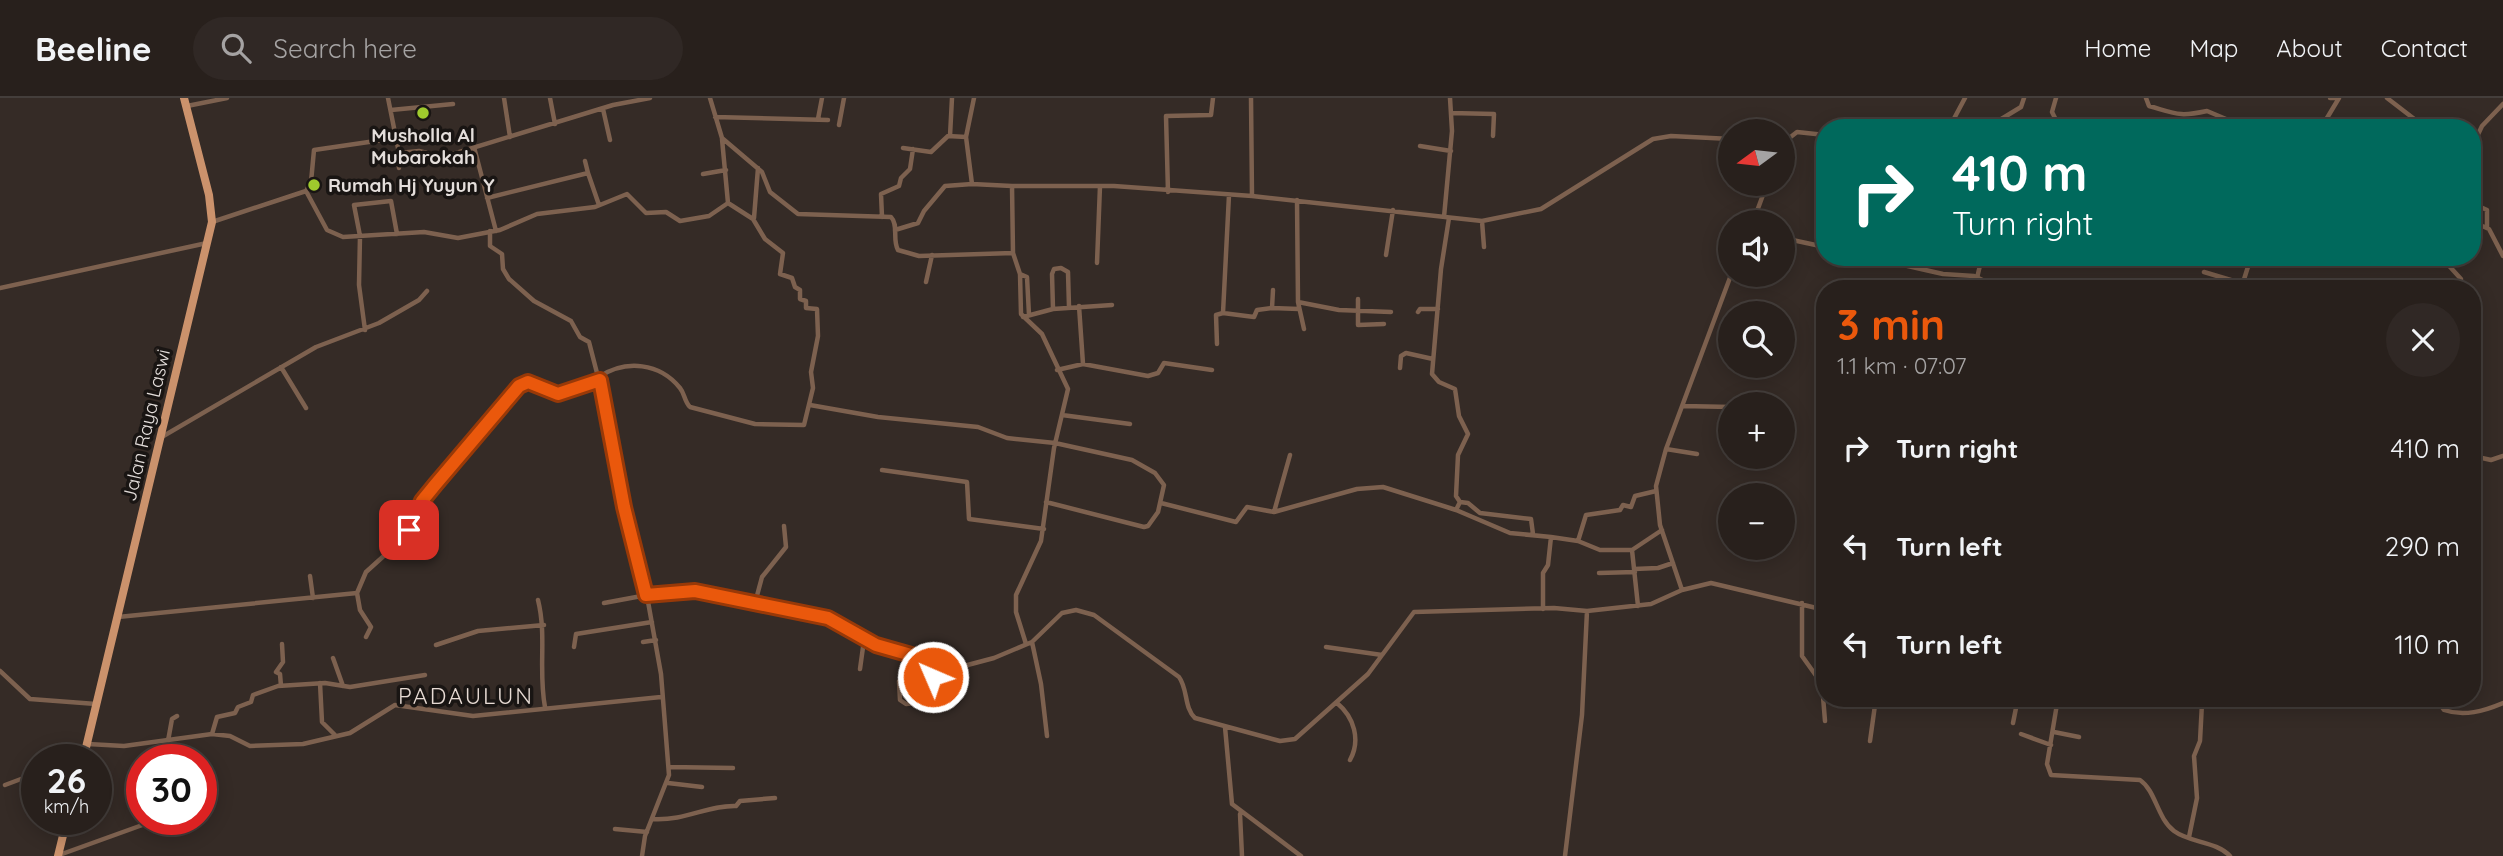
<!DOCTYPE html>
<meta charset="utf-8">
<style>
:root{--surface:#28201c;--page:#302825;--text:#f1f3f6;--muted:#a5a3a3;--line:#443e3b;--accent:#ea580c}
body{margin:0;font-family:Quicksand,sans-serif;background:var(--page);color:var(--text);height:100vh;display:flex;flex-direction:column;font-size:26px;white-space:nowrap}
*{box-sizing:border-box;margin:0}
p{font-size:23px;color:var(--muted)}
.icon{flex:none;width:38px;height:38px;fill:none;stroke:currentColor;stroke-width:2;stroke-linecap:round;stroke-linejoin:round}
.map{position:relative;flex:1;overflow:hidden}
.details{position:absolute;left:1816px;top:182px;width:665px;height:427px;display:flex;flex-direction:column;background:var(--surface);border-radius:28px;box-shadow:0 4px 18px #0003,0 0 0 2px var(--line)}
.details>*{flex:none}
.top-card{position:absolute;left:1816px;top:21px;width:665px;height:147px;border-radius:28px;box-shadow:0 4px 18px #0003,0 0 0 2px var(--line);background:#00695c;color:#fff;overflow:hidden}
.needle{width:46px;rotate:255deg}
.tools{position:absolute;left:1718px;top:21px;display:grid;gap:14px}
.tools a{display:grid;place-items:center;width:77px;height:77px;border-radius:50%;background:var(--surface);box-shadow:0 4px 18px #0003,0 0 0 2px var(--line);font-size:35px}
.speed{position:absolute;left:21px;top:646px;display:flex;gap:14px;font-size:35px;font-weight:700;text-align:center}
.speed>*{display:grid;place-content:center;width:91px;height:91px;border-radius:50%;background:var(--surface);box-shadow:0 4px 18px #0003,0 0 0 2px var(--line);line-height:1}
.speed small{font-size:18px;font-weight:400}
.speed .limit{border:10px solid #d22;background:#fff;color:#111}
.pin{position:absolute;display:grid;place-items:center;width:60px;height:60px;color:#fff;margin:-30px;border-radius:14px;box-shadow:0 4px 10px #0006}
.me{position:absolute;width:77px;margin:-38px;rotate:315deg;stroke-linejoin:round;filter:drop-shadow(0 0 5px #0008)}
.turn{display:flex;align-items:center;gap:24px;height:147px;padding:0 21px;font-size:32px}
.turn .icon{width:91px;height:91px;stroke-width:2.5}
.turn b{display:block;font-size:49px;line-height:60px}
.round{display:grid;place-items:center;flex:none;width:74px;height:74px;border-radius:37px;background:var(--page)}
.overview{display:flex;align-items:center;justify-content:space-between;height:119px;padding:0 21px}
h1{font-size:42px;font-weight:700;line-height:52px;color:var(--accent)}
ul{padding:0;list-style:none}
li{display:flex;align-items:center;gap:21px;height:98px;padding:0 21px}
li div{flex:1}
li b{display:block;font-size:26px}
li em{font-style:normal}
header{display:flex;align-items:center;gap:42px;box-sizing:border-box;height:98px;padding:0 35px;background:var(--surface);border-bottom:2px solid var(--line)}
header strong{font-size:33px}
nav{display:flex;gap:38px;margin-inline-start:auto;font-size:24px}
.search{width:490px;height:63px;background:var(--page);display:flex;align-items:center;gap:18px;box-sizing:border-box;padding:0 24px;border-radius:38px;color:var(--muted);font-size:26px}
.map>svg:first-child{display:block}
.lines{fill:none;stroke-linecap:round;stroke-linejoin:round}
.minor{stroke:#7d614f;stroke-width:4.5}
.primary{stroke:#cb926c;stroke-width:8}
.route-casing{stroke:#983908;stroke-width:18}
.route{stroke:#ea580c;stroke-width:12}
.poi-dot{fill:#9fca2d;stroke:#191513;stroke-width:2.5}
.labels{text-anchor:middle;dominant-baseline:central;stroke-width:7;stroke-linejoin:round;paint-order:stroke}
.poi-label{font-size:19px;font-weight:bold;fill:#e4dedb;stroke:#191513}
.street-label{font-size:19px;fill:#e4dedb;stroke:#191513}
.quarter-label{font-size:23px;letter-spacing:2px;fill:#e7dbd4;stroke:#191513}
</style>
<header>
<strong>Beeline</strong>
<div class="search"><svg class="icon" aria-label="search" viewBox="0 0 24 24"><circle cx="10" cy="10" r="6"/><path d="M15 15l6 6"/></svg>Search here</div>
<nav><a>Home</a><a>Map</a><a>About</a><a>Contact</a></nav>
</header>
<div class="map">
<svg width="2503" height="758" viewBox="0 0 2503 758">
<rect width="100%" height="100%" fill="#352b26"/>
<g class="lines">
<path class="minor" d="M388 0 399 55 419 53 443 59 613 7 650 0
M504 0 510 39
M550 0 555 26
M710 0 722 40 762 74 770 94 798 116 891 119C899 127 892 142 898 152L919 158 1013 155
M974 0 966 39 972 86 1012 88 1013 155 1020 176 1021 216 1042 236 1068 291 1054 350 1041 443 1016 497V514L1026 546
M1251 0 1252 98
M2056 0 2052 14 2060 30
M2146 0 2149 8C2177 16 2179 19 2207 13L2226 21
M2330 0H2337
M2387 0 2426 30
M187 8 227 0
M603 11 610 42
M391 12 453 6
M1451 15 1494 16 1493 38
M715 19 828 22
M818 21 822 0
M839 27 844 0
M1887 30H1904
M1949 30 1965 0
M1957 30 1998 23 2021 9 2024 0
M2321 30 2339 0
M950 38 952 0
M722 41 728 105
M1783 45 1797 34 1825 37
M2473 47 2482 28 2503 6
M1420 48 1451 53
M474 49 496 133
M903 50 931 54 948 38 966 39
M398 55 399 70
M585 63 588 75
M703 76 726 72
M1012 88H1114L1252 98 1482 123 1541 111 1653 41 1671 38 1731 41
M306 93 311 84 314 52 396 40
M1168 94 1166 18 1211 17 1213 0
M1229 97 1223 215 1254 219 1257 212 1272 210
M487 100 588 75 599 107
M1297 102 1298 204 1339 212 1391 214
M2474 106 2487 112V129
M882 119 881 96 899 88 901 80 910 71 913 51
M1444 119 1452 33 1450 0
M754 120 758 70
M1449 120 1441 171 1432 276 1439 284 1455 291 1459 318 1468 336 1458 357 1456 398 1460 404 1456 412
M1482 123 1484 149
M212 124 306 93 327 132 343 139 424 134 458 140 500 132 537 116 595 109 627 96 646 115 666 114 680 123 709 118 728 105 753 121 765 141 783 155 780 176 792 180 795 189 800 192V201L806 203V210L817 211 818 238 811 274 813 290 804 327 755 326 690 309C684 303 685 296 680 290 660 265 626 261 599 279
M1753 124 1767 86
M2473 124 2489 131 2503 158
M895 132 918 125 924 113 945 88 972 86
M490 133V148L502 156 503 171 509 181 534 203 571 223 580 239 589 244 606 310 624 409 647 497
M1783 140 1825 149
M1386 157 1393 112
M1868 159 1943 176 1974 178 1991 186 2031 191
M2441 159 2461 181 2459 191
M1097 165 1100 88
M2204 174 2244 186
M1020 176 1027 179 1029 217
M1977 180 1982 159
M926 184 932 157
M0 190 207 145
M2241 191 2251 159
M1273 192 1272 210 1299 211
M1358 201V227L1384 226
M1298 204 1304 231
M1079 208 1083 266
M1053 211 1052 176 1054 171 1061 170 1068 174 1069 209
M1418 214 1420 211H1438
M1023 219 1053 211 1112 207
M365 232 359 187 360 138 354 107 391 103 397 136
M1217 246 1216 217 1223 215
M281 269 306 310
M1400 270 1401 258 1406 255 1433 261
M1057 272 1083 266 1148 278 1158 275 1164 265 1212 272
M810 307 878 319 978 329 1007 340 1055 345 1132 362 1155 375 1164 387 1158 414 1148 428 1144 429 1046 404
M1683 308 1731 309
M1062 317 1130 326
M160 340 316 249 379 225 419 202 427 193
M1666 351 1697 356
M1290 357 1274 414 1357 391 1383 389 1456 412 1510 435 1551 439
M2473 358 2491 362 2503 358
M882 372 967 384 969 421 1044 431
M1460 404 1468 405 1480 415 1531 421 1533 436
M1161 405 1236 424 1247 409 1274 414
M1578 443 1600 452H1632
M1634 471 1658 470 1673 465
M1599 475 1635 474
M310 478 313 500
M1682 492 1660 427 1656 388 1666 351 1731 177
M357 495 360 512 371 529 366 539
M538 502C547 538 538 573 545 609
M604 505 647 497 696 493 828 520 886 552 960 569 994 560 1032 544 1062 515 1076 512 1094 517 1179 579C1188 591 1184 610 1195 620L1280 643 1295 641 1368 576 1414 514 1554 510 1587 513 1651 506 1682 492 1711 485 1825 512
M755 505 762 479 786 449 784 428
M1802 505V558L1822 586 1825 623
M1638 508 1632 452 1662 432
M1543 511V475L1548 467 1551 439 1578 443 1586 417 1620 412 1623 407 1631 409 1635 398 1656 393
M118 519 357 495 366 474 407 437 422 403 447 371 497 318 516 292 528 284 558 296 600 282
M643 544 656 542
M1032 544 1041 586 1047 638
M436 547 478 533 544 527
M574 549 576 536 652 524
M1326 549 1382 557
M333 560 343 588
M932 563 933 579
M860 571 864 542
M0 573 30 601 96 606
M933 579H958V601L906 606 900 602 899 583Z
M320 585 322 624 335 637
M281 588 280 576 276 574 283 564 282 546
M2058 600 2047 666 2051 677 2140 682C2156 693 2157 720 2174 733 2190 745 2216 743 2230 758
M2435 600 2444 612C2464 619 2484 613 2503 605
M1337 605C1354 619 1361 642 1350 662
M2013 625 2018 600
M1225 629 1232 706 1301 758
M2054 634 2079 639
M212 636 217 619 235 615 238 609 251 604 253 597 278 588 325 585 350 589 425 577
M2021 636 2051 647
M168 643 172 621 177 618
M1870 643 1876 600
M88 646 124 648 212 636 230 638 250 648 303 646 350 635 395 607 473 618 661 599
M56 648 84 654
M669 669 733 670
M668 685 702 689
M5 687 37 675
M1240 716 1242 758
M652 721C687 723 707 707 736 708L740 703 775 700
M615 731 647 734
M2189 739 2197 700 2194 658 2200 643 2202 605
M59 757 159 721
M642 758 645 738 669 677 661 576 647 498
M1565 758 1582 617 1587 513"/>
<path class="primary" d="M83 662 212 124 209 97 184 0
M58 758 67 721"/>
</g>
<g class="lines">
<defs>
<path id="route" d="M409 432 422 403 435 387 519 288 528 284 558 296 600 282 624 409 646 497 695 493 828 520 876 547 932 563 933 579"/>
</defs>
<use href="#route" class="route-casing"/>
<use href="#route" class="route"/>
</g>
<g class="poi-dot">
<circle cx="423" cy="15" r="7"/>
<circle cx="314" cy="87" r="7"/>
</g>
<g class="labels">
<g class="poi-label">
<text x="423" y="37">Musholla Al<tspan x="423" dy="22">Mubarokah</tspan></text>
<text x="328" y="87" text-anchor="start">Rumah Hj Yuyun Y</text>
</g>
<g class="street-label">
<text transform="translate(146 327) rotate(-77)">Jalan Raya Laswi</text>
</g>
<g class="quarter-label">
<text x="466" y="597">PADAULUN</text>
</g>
</g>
</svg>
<div class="tools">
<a><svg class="needle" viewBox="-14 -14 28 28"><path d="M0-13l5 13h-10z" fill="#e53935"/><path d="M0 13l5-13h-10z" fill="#a5a3a3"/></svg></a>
<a><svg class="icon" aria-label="sound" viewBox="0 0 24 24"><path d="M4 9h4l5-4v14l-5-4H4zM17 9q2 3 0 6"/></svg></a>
<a><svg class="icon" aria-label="search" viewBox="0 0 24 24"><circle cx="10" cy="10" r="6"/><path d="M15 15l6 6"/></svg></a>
<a>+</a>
<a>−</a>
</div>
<div class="speed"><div>26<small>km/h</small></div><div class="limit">30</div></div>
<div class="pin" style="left:409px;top:432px;background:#d93025"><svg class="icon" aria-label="arrive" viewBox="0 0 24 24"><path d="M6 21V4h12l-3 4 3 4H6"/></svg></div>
<svg class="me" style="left:933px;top:579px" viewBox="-20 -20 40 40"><circle r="17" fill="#ea580c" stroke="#fff" stroke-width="3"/><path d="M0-11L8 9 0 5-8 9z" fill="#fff"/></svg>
<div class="top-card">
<div class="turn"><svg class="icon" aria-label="right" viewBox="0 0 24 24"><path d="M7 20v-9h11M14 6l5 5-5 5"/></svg><div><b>410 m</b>Turn right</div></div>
</div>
<section class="details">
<div class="overview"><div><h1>3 min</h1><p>1.1 km · 07:07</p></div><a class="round"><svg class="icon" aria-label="close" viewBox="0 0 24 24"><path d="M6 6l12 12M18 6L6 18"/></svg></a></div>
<ul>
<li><svg class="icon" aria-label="right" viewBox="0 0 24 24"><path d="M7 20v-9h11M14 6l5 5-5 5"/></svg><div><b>Turn right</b></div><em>410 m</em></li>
<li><svg class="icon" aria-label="left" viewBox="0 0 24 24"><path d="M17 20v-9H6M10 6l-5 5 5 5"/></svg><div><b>Turn left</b></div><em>290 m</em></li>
<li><svg class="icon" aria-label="left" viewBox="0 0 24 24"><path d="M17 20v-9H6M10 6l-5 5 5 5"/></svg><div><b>Turn left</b></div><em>110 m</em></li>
</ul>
</section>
</div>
